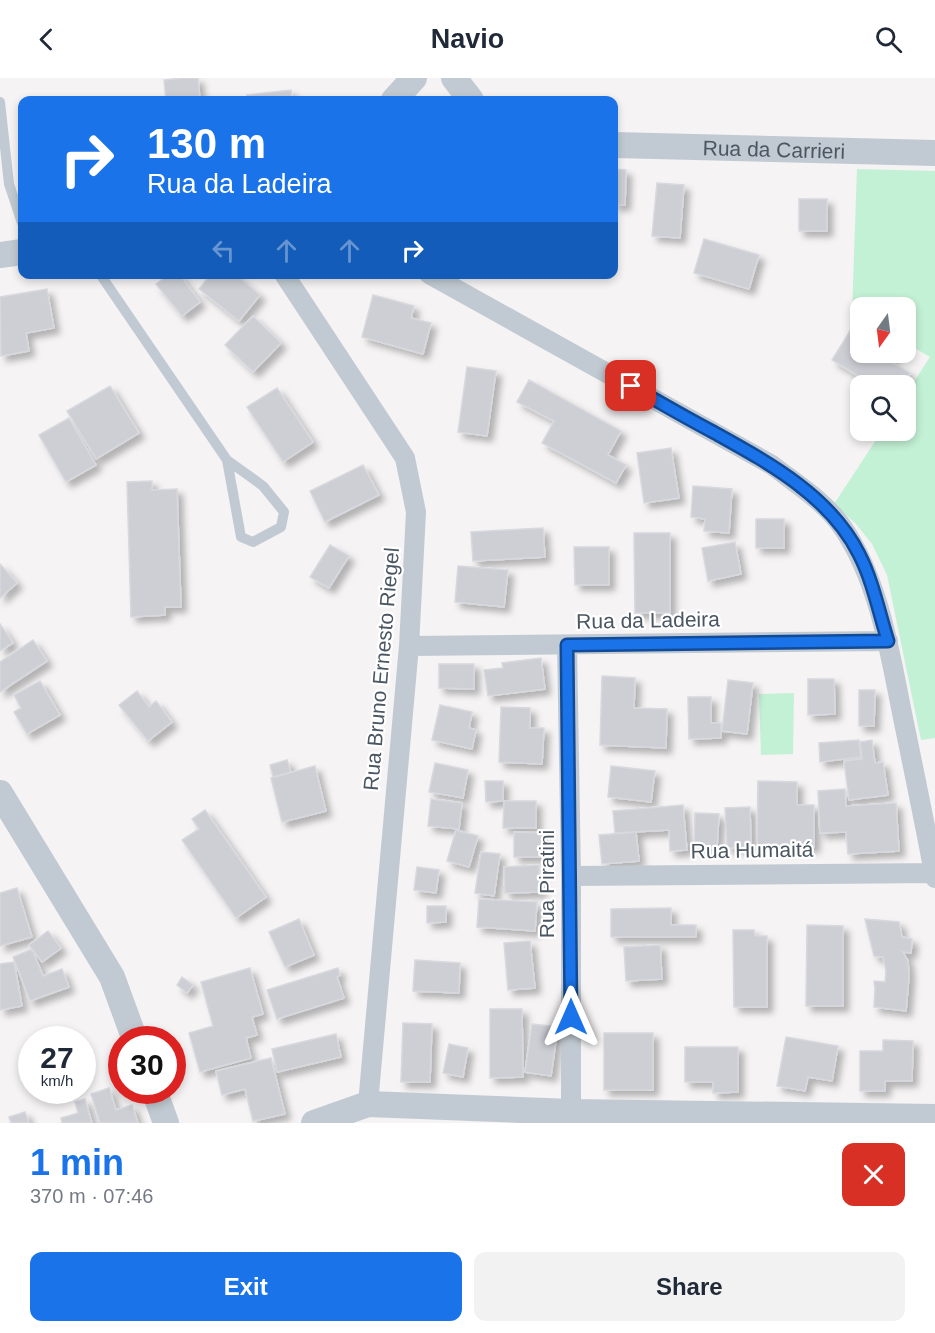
<!DOCTYPE html>
<meta charset="utf-8">
<style>
:root{--surface:#fff;--page:#f2f2f3;--text:#1f2937;--muted:#747a83;--accent:#1a73e8}
body{margin:0;font-family:Arial,sans-serif;background:var(--page);color:var(--text);height:100vh;display:flex;flex-direction:column;font-size:22px;white-space:nowrap}
*{box-sizing:border-box;margin:0}
p{font-size:20px;color:var(--muted)}
.icon{flex:none;width:33px;height:33px;fill:none;stroke:currentColor;stroke-width:2;stroke-linecap:round;stroke-linejoin:round}
.map{position:relative;height:1045px;overflow:hidden}
.sheet{display:flex;flex-direction:column;background:var(--surface);flex:1}
.sheet>*{flex:none}
.top-card{position:absolute;left:18px;top:18px;width:600px;height:183px;border-radius:12px;box-shadow:0 3px 9px #0003;background:#1a73e8;color:#fff;overflow:hidden}
.needle{width:39px;rotate:194deg}
.tools{position:absolute;left:850px;top:219px;display:grid;gap:12px}
.tools a{display:grid;place-items:center;width:66px;height:66px;border-radius:12px;background:var(--surface);box-shadow:0 3px 9px #0003;font-size:30px}
.speed{position:absolute;left:18px;top:948px;display:flex;gap:12px;font-size:30px;font-weight:700;text-align:center}
.speed>*{display:grid;place-content:center;width:78px;height:78px;border-radius:50%;background:var(--surface);box-shadow:0 3px 9px #0003;line-height:1}
.speed small{font-size:15px;font-weight:400}
.speed .limit{border:9px solid #d22;background:#fff;color:#111}
.pin{position:absolute;display:grid;place-items:center;width:51px;height:51px;color:#fff;margin:-26px;border-radius:12px;box-shadow:0 3px 9px #0006}
.me{position:absolute;width:66px;margin:-33px;rotate:0deg;stroke-linejoin:round;filter:drop-shadow(0 0 4px #0008)}
.turn{display:flex;align-items:center;gap:21px;height:126px;padding:0 30px;font-size:27px}
.turn .icon{width:78px;height:78px;stroke-width:2.5}
.turn b{display:block;font-size:42px;line-height:51px}
.lanes{display:flex;align-items:center;height:57px;padding:0 30px;background:#0003;justify-content:center;gap:30px;direction:ltr}
.lanes .off{opacity:.35}
.round{display:grid;place-items:center;flex:none;width:63px;height:63px;border-radius:12px;background:var(--page)}
.summary{display:flex;align-items:center;justify-content:space-between;height:102px;padding:0 30px}
h1{font-size:36px;font-weight:800;line-height:45px;color:var(--accent)}
.cta{display:flex;gap:12px;margin-top:auto;padding:12px 30px}
.cta a{flex:1;height:69px;border-radius:12px;background:var(--accent);color:#fff;font-size:24px;font-weight:800;line-height:69px;text-align:center}
.cta a+a{background:var(--page);color:var(--text)}
header{display:flex;justify-content:space-between;align-items:center;height:78px;padding:0 30px;background:var(--surface);font-size:27px;font-weight:800}
.map>svg:first-child{display:block}
.green{fill:#c3f1d5}
.building{fill:#cdcfd5;stroke:#d7d9de;stroke-width:1.5;filter:url(#shadow)}
.lines{fill:none;stroke-linecap:round;stroke-linejoin:round}
.service{stroke:#c1cad2;stroke-width:10}
.minor{stroke:#c1cad2;stroke-width:20}
.tertiary{stroke:#c1cad2;stroke-width:26}
.route-casing{stroke:#114b97;stroke-width:15}
.route{stroke:#1a73e8;stroke-width:10}
.labels{text-anchor:middle;dominant-baseline:central;stroke-width:4.5;stroke-linejoin:round;paint-order:stroke}
.street-label{font-size:21px;fill:#4a5661;stroke:#fff}
</style>
<header><svg class="icon" aria-label="back" viewBox="0 0 24 24"><path d="M15 5l-7 7 7 7"/></svg>Navio<svg class="icon" aria-label="search" viewBox="0 0 24 24"><circle cx="10" cy="10" r="6"/><path d="M15 15l6 6"/></svg></header>
<div class="map">
<svg width="935" height="1045" viewBox="0 0 935 1045">
<defs>
<filter id="shadow"><feDropShadow dx="5.5" dy="5.5" stdDeviation="3" flood-color="#0004"/></filter>
</defs>
<rect width="100%" height="100%" fill="#f5f3f3"/>
<path class="green" d="M857 91 935 93V660L921 662 887 497 872 466 856 446 834 426 882 353 906 352V316L930 279 906 265V230H861V240L852 235Z
M794 615 793 676 761 677 759 616Z"/>
<path class="building" d="M183 0H198L200 22H166L164 2Z
M291 12 292 22H247V17Z
M614 91 626 92 625 127H614Z
M657 105 684 107 680 160 652 158Z
M799 121H827V153H799Z
M704 161 759 177 749 211 694 195Z
M169 196H179L200 224 182 238 156 206Z
M211 196H235L260 217 239 243 199 211Z
M47 211 54 250 26 255 29 273 1 278 0 219Z
M373 217 414 228 411 240 431 245 423 276 362 259Z
M253 238 281 265 253 294 225 267Z
M853 248 861 252V274H894L889 283 910 295 902 308H871L872 306 832 282Z
M467 289 496 293 487 358 458 354Z
M529 302 621 353 608 377 626 387 616 405 542 365 554 343 517 324Z
M110 308 139 355 96 381 67 333Z
M277 310 313 364 283 384 247 329Z
M69 340 96 387 66 404 39 357Z
M671 370 679 420 644 425 637 375Z
M363 387 379 417 325 444 310 413Z
M152 403V412L177 411 181 529H165V537L131 539 127 404Z
M693 408 732 411 729 455 704 453 705 441 691 439Z
M756 441H784V470H756Z
M543 450 545 479 473 483 471 454Z
M634 455H670V535H635Z
M735 464 741 496 708 503 702 470Z
M330 467 349 478 329 510 310 499Z
M574 469H609V507H575Z
M0 486 17 505 0 520Z
M458 488 508 492 504 529 455 524Z
M0 546 13 565 0 573Z
M33 562 47 583 0 614V584Z
M541 580 545 611 488 618 484 592 503 590 502 585Z
M439 586H474V611L439 610Z
M602 598 635 600 634 630 667 631 666 670 600 667Z
M808 601H834L835 636 808 637Z
M728 602 753 605 747 656 722 653Z
M40 603 60 637 27 656 14 634 21 630 14 617Z
M859 612H875L874 648H859Z
M137 613 149 629 156 623 172 644 148 663 119 627Z
M688 619H711V645H721V660L689 661Z
M440 627 472 634 469 650 476 652 472 671 432 662Z
M501 629 530 630V650H544L542 686 499 684Z
M859 662 861 679 820 684 819 665Z
M872 662 875 685 883 684 888 717 849 722 844 683 862 681 860 664Z
M287 682 291 694 273 699 270 687Z
M435 685 468 692 463 720 429 714Z
M315 688 326 733 282 744 271 700Z
M611 688 655 693 651 724 608 719Z
M485 703H503V723L486 724Z
M758 703 797 704V727H814V769L757 768Z
M845 711 846 728 896 725 899 773 848 776 846 754 820 755 818 713Z
M431 721 462 725 459 751 428 748Z
M504 723H536V750H503Z
M683 727 687 772 670 773 669 752 615 755 613 733Z
M750 729 751 769 727 770 725 730Z
M205 732 266 819 236 840 182 762 199 751 192 741Z
M695 735 719 736 717 770 694 769Z
M456 752 478 758 469 789 447 783Z
M514 754 545 755 544 779H514Z
M636 754 639 783 602 786 599 757Z
M481 774 500 776 494 818 475 815Z
M539 787 541 814 505 815 504 789Z
M417 789 439 792 436 815 414 812Z
M17 810 32 859 0 868V815Z
M479 821 537 824 535 853 477 849Z
M427 828H446V844L427 845Z
M671 830V847H696V859H611V831Z
M299 841 314 877 285 889 269 854Z
M865 841 899 844 902 859 912 861 911 875 903 874 908 883 909 898 906 933 874 929 875 911 874 903 885 904 886 893 883 879 874 878Z
M807 847 843 848V928H806Z
M733 852H754L755 858H767V929H734Z
M48 853 61 870 42 884 29 867Z
M530 863 535 910 508 912 504 865Z
M660 867 662 901 626 903 624 869Z
M32 871 43 898 62 891 69 909 30 923 13 879Z
M415 882 460 885 459 915 413 913Z
M14 884 22 928 0 932V886Z
M250 890 263 936 252 939 257 957 246 960 251 980 200 994 189 955 213 948 201 904Z
M338 890 340 897 337 899 344 920 277 941 267 912Z
M182 899 193 907 187 915 177 907Z
M490 931H522L523 999 490 1000Z
M403 945 432 946 430 1004H401Z
M532 946 558 949 551 998 525 994Z
M604 955H653V1012H604Z
M336 956 341 979 277 994 272 971Z
M786 959 838 968 832 1003 808 999 805 1013 777 1008Z
M883 962 913 963 912 1003H885V1013H860V973H883Z
M449 966 468 970 463 999 443 995Z
M685 969H738V1014L713 1015V1004H685Z
M271 980 285 1036 253 1043 245 1011 222 1017 216 993Z
M109 1010 116 1032 132 1027 138 1045H100L91 1016Z
M85 1021 92 1045H62L61 1040 78 1035 75 1024Z
M25 1034 29 1045H11L9 1039Z"/>
<g class="lines">
<path class="service" d="M0 24 9 106 22 145
M100 196 227 382 263 408 284 434 281 449 253 464 241 459 227 382"/>
<path class="minor" d="M284 196 405 380 416 434 409 568 368 1026
M429 196 772 387C796 406 826 424 843 450 880 505 890 576 903 640 914 693 925 747 935 800
M567 567 571 798V1034L573 1045
M409 568 888 563
M571 798 934 795"/>
<g class="tertiary">
<path d="M454 0 471 22"/>
<path d="M394 22 414 0"/>
<path id="s1" d="M614 67 935 75"/>
<path d="M0 177 22 174"/>
<path d="M0 715 112 899 135 962"/>
<path d="M154 1012 166 1045"/>
<path d="M314 1045 368 1026 571 1034 935 1039"/>
</g>
</g>
<g class="lines">
<defs>
<path id="route" d="M571 939 567 567 888 563C879 535 873 503 859 476 830 418 769 385 715 355 686 340 659 324 631 308"/>
</defs>
<use href="#route" class="route-casing"/>
<use href="#route" class="route"/>
</g>
<g class="labels">
<g class="street-label">
<text stroke="none"><textPath href="#s1" startOffset="160">Rua da Carrieri</textPath></text>
<text transform="translate(648 542) rotate(-1)">Rua da Ladeira</text>
<text transform="translate(381 591) rotate(-85)">Rua Bruno Ernesto Riegel</text>
<text transform="translate(752 772) rotate(-1)">Rua Humaitá</text>
<text transform="translate(546 806) rotate(-90)">Rua Piratini</text>
</g>
</g>
</svg>
<div class="tools">
<a><svg class="needle" viewBox="-14 -14 28 28"><path d="M0-13l5 13h-10z" fill="#e53935"/><path d="M0 13l5-13h-10z" fill="#747a83"/></svg></a>
<a><svg class="icon" aria-label="search" viewBox="0 0 24 24"><circle cx="10" cy="10" r="6"/><path d="M15 15l6 6"/></svg></a>
</div>
<div class="speed"><div>27<small>km/h</small></div><div class="limit">30</div></div>
<div class="pin" style="left:631px;top:308px;background:#d93025"><svg class="icon" aria-label="arrive" viewBox="0 0 24 24"><path d="M6 21V4h12l-3 4 3 4H6"/></svg></div>
<svg class="me" style="left:571px;top:939px" viewBox="-20 -20 40 40"><path d="M0-17L14 15 0 8-14 15z" fill="#1a73e8" stroke="#fff" stroke-width="4"/></svg>
<div class="top-card">
<div class="turn"><svg class="icon" aria-label="right" viewBox="0 0 24 24"><path d="M7 20v-9h11M14 6l5 5-5 5"/></svg><div><b>130 m</b>Rua da Ladeira</div></div>
<div class="lanes"><svg class="icon off" aria-label="left" viewBox="0 0 24 24"><path d="M17 20v-9H6M10 6l-5 5 5 5"/></svg><svg class="icon off" aria-label="ahead" viewBox="0 0 24 24"><path d="M12 20V5M6 11l6-6 6 6"/></svg><svg class="icon off" aria-label="ahead" viewBox="0 0 24 24"><path d="M12 20V5M6 11l6-6 6 6"/></svg><svg class="icon" aria-label="right" viewBox="0 0 24 24"><path d="M7 20v-9h11M14 6l5 5-5 5"/></svg></div>
</div>
</div>
<section class="sheet">
<div class="summary"><div><h1>1 min</h1><p>370 m · 07:46</p></div><a class="round" style="background:#d93025;color:#fff"><svg class="icon" aria-label="close" viewBox="0 0 24 24"><path d="M6 6l12 12M18 6L6 18"/></svg></a></div>
<div class="cta"><a>Exit</a><a>Share</a></div>
</section>
